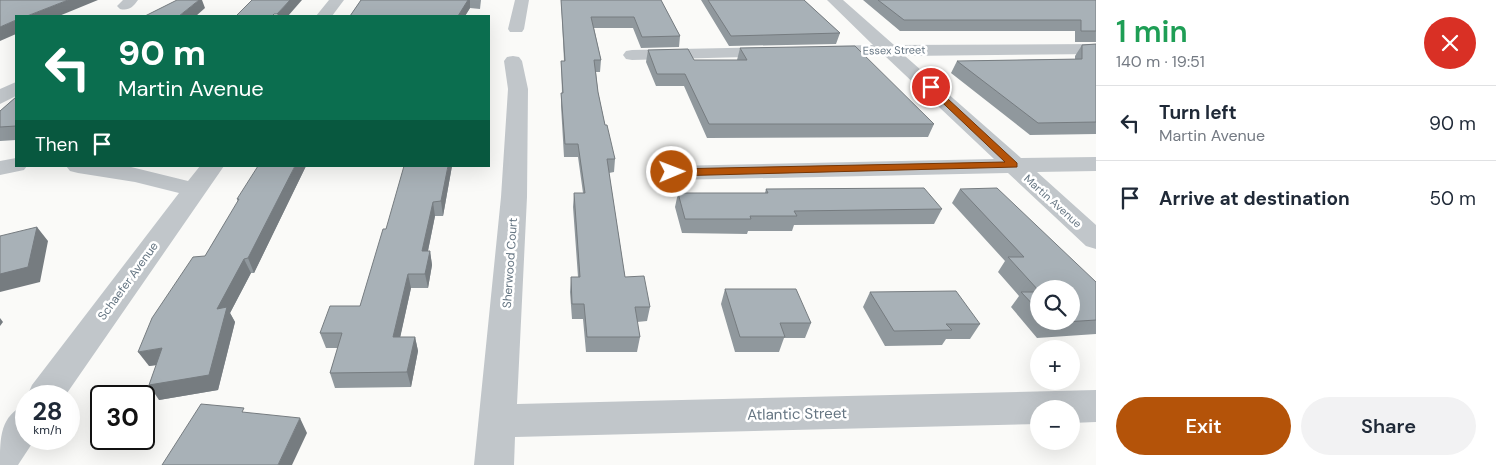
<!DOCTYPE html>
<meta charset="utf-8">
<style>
:root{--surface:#fff;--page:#f2f2f3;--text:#1f2937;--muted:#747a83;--line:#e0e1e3;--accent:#b45309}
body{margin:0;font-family:"DM Sans",sans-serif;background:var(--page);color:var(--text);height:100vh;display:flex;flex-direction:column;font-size:19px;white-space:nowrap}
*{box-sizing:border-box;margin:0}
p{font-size:16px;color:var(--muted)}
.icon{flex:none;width:28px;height:28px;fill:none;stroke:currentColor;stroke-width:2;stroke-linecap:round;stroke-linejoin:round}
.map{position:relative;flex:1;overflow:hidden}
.drawer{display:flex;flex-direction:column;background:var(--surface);width:400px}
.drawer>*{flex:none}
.top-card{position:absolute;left:15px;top:15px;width:475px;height:152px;border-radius:0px;box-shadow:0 5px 20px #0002;background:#0b6e4f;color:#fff;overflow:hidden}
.tools{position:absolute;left:1030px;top:280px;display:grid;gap:10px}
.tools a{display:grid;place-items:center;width:50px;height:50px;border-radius:50%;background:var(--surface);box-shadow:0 5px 20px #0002;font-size:25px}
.speed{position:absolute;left:15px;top:385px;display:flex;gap:10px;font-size:25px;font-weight:700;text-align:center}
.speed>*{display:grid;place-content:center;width:65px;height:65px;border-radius:50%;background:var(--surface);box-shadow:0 5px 20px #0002;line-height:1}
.speed small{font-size:12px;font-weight:400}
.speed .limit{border:2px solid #111;border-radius:8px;background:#fff;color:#111}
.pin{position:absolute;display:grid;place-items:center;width:42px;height:42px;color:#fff;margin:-21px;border:2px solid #fff;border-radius:50%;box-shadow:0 1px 5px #0007}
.me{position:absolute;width:55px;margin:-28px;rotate:89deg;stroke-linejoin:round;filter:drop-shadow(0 0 4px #0008)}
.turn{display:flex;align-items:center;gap:18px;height:105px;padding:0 20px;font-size:22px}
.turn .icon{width:65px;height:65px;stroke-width:2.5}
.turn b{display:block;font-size:35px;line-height:42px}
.then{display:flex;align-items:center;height:48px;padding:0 20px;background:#0003;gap:10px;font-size:19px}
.round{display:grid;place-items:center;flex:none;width:52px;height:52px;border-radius:26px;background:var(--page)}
.overview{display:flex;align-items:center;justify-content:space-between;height:85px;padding:0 20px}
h1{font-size:30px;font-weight:600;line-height:38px;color:#1e9e55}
.cta{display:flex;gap:10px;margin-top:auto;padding:10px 20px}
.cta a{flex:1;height:58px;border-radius:30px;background:var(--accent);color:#fff;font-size:20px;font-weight:600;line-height:58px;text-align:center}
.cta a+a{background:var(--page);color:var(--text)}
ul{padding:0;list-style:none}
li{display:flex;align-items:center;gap:15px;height:75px;padding:0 20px;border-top:1px solid var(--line)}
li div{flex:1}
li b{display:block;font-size:19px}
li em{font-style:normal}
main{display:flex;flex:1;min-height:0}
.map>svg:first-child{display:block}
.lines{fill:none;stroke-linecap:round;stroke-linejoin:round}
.minor{fill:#c1c6ca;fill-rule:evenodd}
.wall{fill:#90989d;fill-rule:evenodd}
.shaded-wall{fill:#767c80}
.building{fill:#a8b1b7;stroke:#767c80}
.route{fill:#b45309;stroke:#753606}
.labels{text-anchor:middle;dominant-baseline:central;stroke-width:5;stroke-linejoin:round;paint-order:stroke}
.far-street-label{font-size:11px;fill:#657582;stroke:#fff}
.street-label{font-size:12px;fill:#657582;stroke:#fff}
.near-street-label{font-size:15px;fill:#657582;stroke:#fff}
</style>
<main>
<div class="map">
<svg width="1096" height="465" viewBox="0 0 1096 465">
<rect width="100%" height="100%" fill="#fafaf8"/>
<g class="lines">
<path class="minor" d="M123 0H138C133 7 129 11 120 9L117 6Z
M329 0H344L332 16H316Z
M515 0H529L524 29 522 32H510L508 29Z
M827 0H843L894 45 1096 44V54L905 56 1021 158 1096 157V171L1037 172 1096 225V249L1086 246 1008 173 672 180 663 178 660 173 663 168 672 166 994 159 885 56 817 55 814 51 817 47 823 46 873 45Z
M777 47 783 48 786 52 783 56 632 60 626 59 623 55 626 51 632 50Z
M513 56 519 57 522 61 528 89 527 197 517 404 1096 390V422L1071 423V409H1039V424L515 437 514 465H474L501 197 508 89 504 61 507 57Z
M16 82V96L0 104V89Z
M16 158V166H27L24 170 0 175V161Z
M66 166H127L188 181 200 166H224L65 396H27L32 385 179 193 135 182 78 173 70 171Z
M26 404V439H35L18 465H0C0 437 0 416 26 404Z"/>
</g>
<path class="wall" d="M361 0H481L480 9 470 8 465 16H350Z
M561 0H661L680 36 679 47 641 48 633 28H594L601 60 600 72H596L598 92 605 125 615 159 614 172 609 173 625 277 650 307 647 321 637 322 640 337 637 352H586L583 319H572L570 292 571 277H578L573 207 574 193H583L578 157H564L561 106V93H562L561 61H564Z
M701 0H804L840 33 836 44 729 46Z
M863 0H1096V42H1075V31H900Z
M1096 44V134L1030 135 951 73 957 61 1075 59V56L1082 45Z
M740 48 934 124 928 137 707 138 684 86H656L646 62 648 50 694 60H737Z
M16 97V140L0 141V111Z
M306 166 254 273H251L230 313 235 322 218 390 159 400 156 365 149 366 205 256 238 202 237 199Z
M452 166 443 216H435L428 251H430L432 265 428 288H411L400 337H415L418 351 411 387 335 388 330 373 338 348H326L320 333 360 306 386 229Z
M766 189 942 209 934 224 794 225 792 231H748L747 234 682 233 675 207 678 193H765Z
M960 189 1096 282V334L1037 338 1011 307 1019 296 998 272 1005 261 952 203ZM1039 289 1071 321H1039Z
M725 289 811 323 805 338H784L779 352H735L721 304Z
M870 292 980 324 970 339H946L942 345 885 346 863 307Z"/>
<path class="shaded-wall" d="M68 0H98L59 16H27Z
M199 0H202L205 8 196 16H179Z
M290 0H302L288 16H278L277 14Z
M468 0H470V8L465 16H458Z
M16 20V34L0 41V27Z
M295 166H306L254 273 248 258Z
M448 166H452L443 216 441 201Z
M433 202 435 216 425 265 422 251Z
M37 227 48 241 40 282 0 292V274Z
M430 251 432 265 428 288 425 274Z
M244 259 251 273 230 313 235 322 218 390 159 400 149 385Z
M408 274 411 288 397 352 393 337Z
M0 318 3 322 0 326Z
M415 337 418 351 411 387 407 372Z
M162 348 172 363 149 366 138 352Z
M300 418 307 433 292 465H278Z"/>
<path class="building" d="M0 0H68L27 16H16V20L0 27Z
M177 0H199L179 16H145Z
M252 0H290L277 14H274L272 16H236Z
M361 0H468L458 16H350Z
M561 0H661L680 36 642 37 634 17H591L601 60H594L598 92 605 125H607L615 159H607L625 277 644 276 650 307H635L640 337H587L584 304H572L571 277H580L574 193H585L578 144H565L561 93H563L561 61H565Z
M708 0H804L840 33 731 36Z
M878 0H1096V31H1081V20H904Z
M1096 44V122L1038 123 957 61 1082 59V45Z
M855 46 934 124H709L685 74H657L648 50 688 49 694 60H747L740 48Z
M16 97V126L0 127V111Z
M258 166H295L248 258 244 259 217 309 227 307 209 375 149 385 162 348 138 352 152 318 193 257 205 256 239 199H237Z
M404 166H448L441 201 433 202 422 251H430L425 274H408L393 337H415L407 372 330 373 342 333H320L330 306H360L383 229H386Z
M924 188 942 209 794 211 797 216H750L751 219H685L678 193H768L766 189Z
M997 188 1096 282V320L1049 323 1047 321H1071V289H1039V291L1008 257H1024L960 189Z
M37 227 28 267 0 274V236Z
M725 289H796L811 323H780L785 337H740Z
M956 291 980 324H946L952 330 894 331 870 292Z
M1021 292H1039V311Z
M201 404 244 408 242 412 300 418 278 465H162Z"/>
<path class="route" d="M928 86H934L1017 163V167L672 176 667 172 672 169 1005 162 928 89Z"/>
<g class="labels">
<g class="far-street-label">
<text transform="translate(894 50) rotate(-1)">Essex Street</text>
<text transform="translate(1053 201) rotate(42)">Martin Avenue</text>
</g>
<g class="street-label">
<text transform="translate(510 263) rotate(-86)">Sherwood Court</text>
<text transform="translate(128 281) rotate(-54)">Schaefer Avenue</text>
</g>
<g class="near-street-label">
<text transform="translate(797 414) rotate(-1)">Atlantic Street</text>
</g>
</g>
</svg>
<div class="tools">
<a><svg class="icon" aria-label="search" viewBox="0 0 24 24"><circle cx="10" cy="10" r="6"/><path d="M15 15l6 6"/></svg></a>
<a>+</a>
<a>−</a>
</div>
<div class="speed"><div>28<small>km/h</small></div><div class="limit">30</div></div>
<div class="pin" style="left:931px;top:87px;background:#d93025"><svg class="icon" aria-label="arrive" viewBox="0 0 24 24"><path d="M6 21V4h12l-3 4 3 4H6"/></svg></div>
<svg class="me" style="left:672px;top:172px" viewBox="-20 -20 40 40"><circle r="17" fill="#b45309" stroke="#fff" stroke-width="3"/><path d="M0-11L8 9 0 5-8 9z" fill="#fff"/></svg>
<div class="top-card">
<div class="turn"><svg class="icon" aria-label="left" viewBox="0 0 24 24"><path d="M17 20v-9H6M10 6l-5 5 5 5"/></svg><div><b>90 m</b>Martin Avenue</div></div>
<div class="then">Then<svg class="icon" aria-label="arrive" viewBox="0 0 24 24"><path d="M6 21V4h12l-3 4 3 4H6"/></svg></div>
</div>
</div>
<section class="drawer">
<div class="overview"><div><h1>1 min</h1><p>140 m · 19:51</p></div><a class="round" style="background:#d93025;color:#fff"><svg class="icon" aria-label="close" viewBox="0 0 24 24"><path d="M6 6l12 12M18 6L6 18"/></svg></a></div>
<ul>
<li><svg class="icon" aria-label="left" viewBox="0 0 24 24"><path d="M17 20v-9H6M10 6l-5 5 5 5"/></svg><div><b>Turn left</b><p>Martin Avenue</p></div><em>90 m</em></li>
<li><svg class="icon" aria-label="arrive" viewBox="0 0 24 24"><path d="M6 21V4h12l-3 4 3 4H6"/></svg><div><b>Arrive at destination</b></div><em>50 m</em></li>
</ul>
<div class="cta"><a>Exit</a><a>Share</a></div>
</section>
</main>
